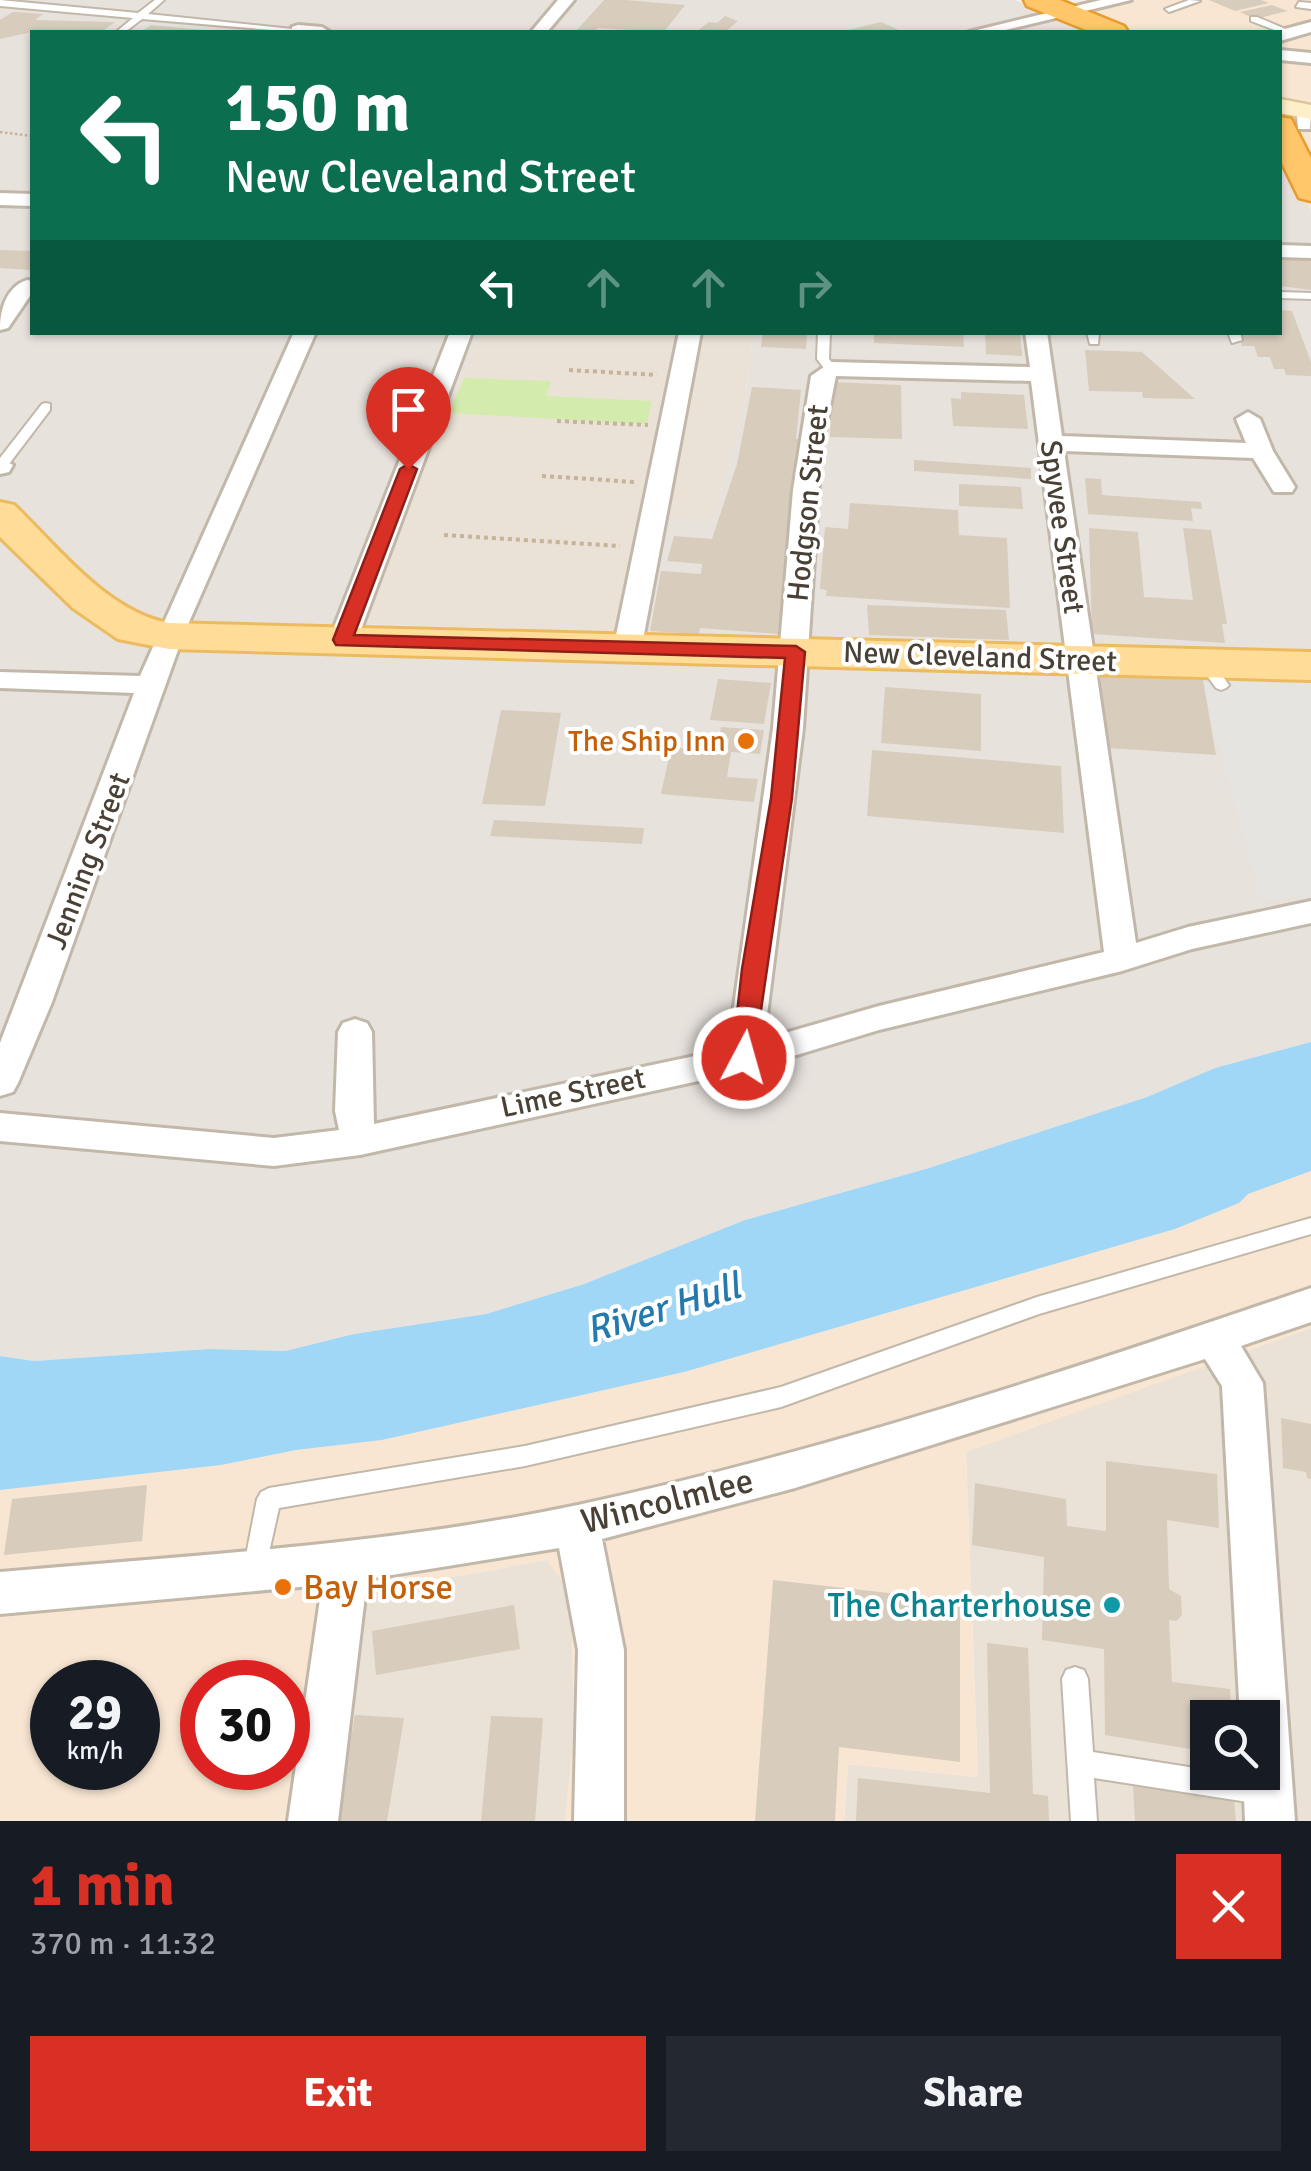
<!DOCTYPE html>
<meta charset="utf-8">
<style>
:root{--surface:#171b24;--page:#242831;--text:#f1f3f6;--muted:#9ea1a6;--accent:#d93025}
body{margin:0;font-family:Signika,sans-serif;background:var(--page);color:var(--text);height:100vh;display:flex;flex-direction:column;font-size:38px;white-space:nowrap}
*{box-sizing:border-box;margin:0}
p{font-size:32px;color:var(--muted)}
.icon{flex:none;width:55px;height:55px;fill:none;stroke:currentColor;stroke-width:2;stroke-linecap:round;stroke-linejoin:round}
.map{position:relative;height:1821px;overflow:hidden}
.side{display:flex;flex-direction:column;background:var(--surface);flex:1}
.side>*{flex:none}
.top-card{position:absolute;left:30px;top:30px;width:1252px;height:305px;border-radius:0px;box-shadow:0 2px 8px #0004;background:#0b6e4f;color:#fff;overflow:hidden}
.buttons{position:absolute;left:1190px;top:1700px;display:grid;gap:20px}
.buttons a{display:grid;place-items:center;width:90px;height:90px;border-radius:0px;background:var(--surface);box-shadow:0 2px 8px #0004;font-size:50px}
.speed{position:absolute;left:30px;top:1660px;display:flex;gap:20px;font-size:50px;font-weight:700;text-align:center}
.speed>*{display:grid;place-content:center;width:130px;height:130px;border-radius:50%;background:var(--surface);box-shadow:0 2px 8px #0004;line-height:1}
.speed small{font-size:25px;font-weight:400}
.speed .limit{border:15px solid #d22;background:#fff;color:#111}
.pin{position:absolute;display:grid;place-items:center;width:85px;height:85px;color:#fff;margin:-102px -42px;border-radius:50% 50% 50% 0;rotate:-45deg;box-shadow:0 0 10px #0007}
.pin .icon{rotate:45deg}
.me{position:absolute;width:110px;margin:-55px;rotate:6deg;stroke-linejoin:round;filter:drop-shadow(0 0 8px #0008)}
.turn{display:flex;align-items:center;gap:35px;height:210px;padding:0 30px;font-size:45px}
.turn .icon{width:130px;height:130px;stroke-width:2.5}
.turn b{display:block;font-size:70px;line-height:85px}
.lanes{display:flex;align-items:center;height:95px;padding:0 30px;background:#0003;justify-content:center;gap:50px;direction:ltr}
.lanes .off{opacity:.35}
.round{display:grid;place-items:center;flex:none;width:105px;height:105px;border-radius:0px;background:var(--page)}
.head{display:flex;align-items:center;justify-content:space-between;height:170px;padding:0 30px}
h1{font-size:60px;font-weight:700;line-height:75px;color:var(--accent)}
.action{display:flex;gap:20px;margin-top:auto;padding:20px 30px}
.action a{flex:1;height:115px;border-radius:0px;background:var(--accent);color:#fff;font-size:40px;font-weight:700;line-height:115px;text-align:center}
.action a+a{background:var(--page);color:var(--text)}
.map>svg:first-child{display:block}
.residential{fill:#eae2d6;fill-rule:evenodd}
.commercial{fill:#f8e6d2;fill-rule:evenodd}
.industrial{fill:#e8e2dd}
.green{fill:#d3ecae}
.parking{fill:#e6e4e0}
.water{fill:#a1d7f6}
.building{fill:#d8ccbd}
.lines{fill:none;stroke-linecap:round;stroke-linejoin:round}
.lane-casing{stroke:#c2b8aa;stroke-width:4}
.street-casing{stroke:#c2b8aa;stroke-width:6}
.secondary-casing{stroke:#dcc697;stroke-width:5}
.primary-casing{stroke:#edbb5f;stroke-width:6}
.highway-casing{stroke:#e99b2f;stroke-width:5}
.path-far1{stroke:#c5b39a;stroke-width:2.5;stroke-dasharray:2.5 2.5;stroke-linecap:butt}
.path{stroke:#c5b39a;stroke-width:4;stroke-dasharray:4 4;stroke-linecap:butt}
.lane{fill:#fff;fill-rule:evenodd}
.street{fill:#fff;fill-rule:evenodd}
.secondary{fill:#ffefc9;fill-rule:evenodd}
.primary{fill:#ffdc98;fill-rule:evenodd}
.highway{fill:#ffc66a;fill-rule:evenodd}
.route{fill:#d93025;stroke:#8d1f18;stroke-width:2.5}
.food-dot{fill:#e8710a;stroke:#fff;stroke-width:4}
.culture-dot{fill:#0f9aa8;stroke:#fff;stroke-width:4}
.labels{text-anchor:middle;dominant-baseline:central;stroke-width:8;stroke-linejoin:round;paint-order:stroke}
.street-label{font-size:30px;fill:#4a4136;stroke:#fff}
.food-label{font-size:30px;fill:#c56008;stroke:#fff;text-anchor:end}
.near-street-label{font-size:35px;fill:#4a4136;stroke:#fff}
.near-food-label{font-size:35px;fill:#c56008;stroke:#fff;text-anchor:start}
.near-culture-label{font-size:35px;fill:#0d838f;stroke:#fff;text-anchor:end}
.near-water-label{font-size:38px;font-style:italic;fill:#247aad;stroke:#fff}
</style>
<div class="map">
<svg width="1311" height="1821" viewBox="0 0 1311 1821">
<rect width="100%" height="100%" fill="#f5f1e8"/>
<path class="residential" d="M481 333H753L745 401 713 522 645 516 615 632 358 624Z
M1311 1328V1821H844L848 1764 978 1777 966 1451ZM1208 1718H1262V1772H1208Z
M547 1560 571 1592 574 1734 565 1821H328L365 1593Z"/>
<path class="commercial" d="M1137 0H1311V212L1280 144V32H1096L1061 17Z
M1311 1171V1328L966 1452 978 1777 848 1764 844 1821H565L574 1734 571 1592 546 1560 365 1593 328 1821H0V1490L221 1465 296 1450 382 1440 684 1372 1175 1229 1239 1203 1247 1194ZM52 1682H138V1768H52ZM202 1682H288V1768H202Z"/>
<path class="industrial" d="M0 0H1015L1096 32H32V332L481 333 359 624 614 632 645 516 713 521 745 401 753 333 1280 332V144L1311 212V1042L1215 1068 1147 1097 929 1168 745 1220 584 1284 486 1314 354 1334 285 1351 209 1349 34 1361 0 1356Z"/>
<path class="green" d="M464 378 551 381 546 396 652 401 647 424 449 413Z"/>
<path class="parking" d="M1201 678 1311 684V896L1261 900Z"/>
<path class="water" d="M1311 1042V1171L1248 1194 1239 1203 1175 1229 684 1372 382 1440 296 1450 221 1465 0 1490V1356L34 1361 209 1349 285 1351 354 1334 486 1314 584 1284 745 1220 929 1168 1147 1097 1215 1068Z"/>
<path class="building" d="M604 0H625L685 5 664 32 598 28 594 32H575Z
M1209 0H1261L1269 3 1235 11Z
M1272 5 1288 11 1255 19 1240 12Z
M13 12 43 14 35 20 115 22 101 32H32L0 39V20Z
M725 16 738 21 725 32H696L709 22 717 23Z
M881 22 901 31 844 32V31Z
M151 25 204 30V32H141Z
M0 250 32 251V270L0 268Z
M1280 257 1311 259V290L1280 286Z
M1280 310 1292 311 1311 362V376L1286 375 1284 369H1274L1270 357H1258L1254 346H1242L1238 332H1280Z
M763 332H807L806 349 761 347Z
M874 332H963L964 347 874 343Z
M985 332H1020L1022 356 986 354Z
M1085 350 1142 352 1195 399 1143 398 1142 392 1089 391Z
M832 382 901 385 902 439 830 437Z
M752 387 801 390 796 439H801L778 634 700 628 699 634 650 631 661 571 701 574 702 564 667 561 674 536 712 539 737 464Z
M961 392 1024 395 1028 429 953 426 951 398 961 399Z
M914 460 1031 468V479L914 471Z
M1085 478 1101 479 1102 495 1201 502 1202 509 1191 508 1193 521 1088 514Z
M959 484 1021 487 1023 509 959 506Z
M850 503 958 510 959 535 1007 538 1010 608 826 596 827 590 820 589 825 527 848 529Z
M1089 528 1138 532 1144 597 1193 600 1183 528 1211 530 1227 624H1222L1225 643 1092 634Z
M867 605 1006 610 1009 640 869 635Z
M1100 674 1203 680 1216 755 1108 748Z
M718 679 771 683 764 724 710 720Z
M885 687 981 694V751L881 743Z
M501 710 561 713 545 806 482 804Z
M721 727 764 730 760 754 731 752 727 777 758 779 754 802 661 794 671 747 727 752 729 739 719 738Z
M872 750 1061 766 1064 833 867 816Z
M494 820 644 828 642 844 490 836Z
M1281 1418 1311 1424V1479L1307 1478 1306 1472 1283 1468Z
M1106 1461 1217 1474 1219 1528 1167 1520 1169 1589 1181 1596 1182 1615 1176 1621 1169 1620 1172 1682 1230 1689 1232 1718H1208V1752L1105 1735 1104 1649 1042 1640 1044 1557 972 1545 975 1483 1066 1499 1067 1526 1106 1531Z
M147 1485 142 1541 4 1555 12 1499Z
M773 1580 960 1601V1762L839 1747 835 1821H755Z
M514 1605 520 1649 376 1675 372 1631Z
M987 1643 1028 1648 1033 1794 1048 1796 1049 1821H856L858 1778 990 1793Z
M355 1715 404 1718 387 1821H336Z
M491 1716 543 1718 535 1821H481Z
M1133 1786 1234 1800 1236 1821H1135Z"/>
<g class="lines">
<defs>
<path id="lane" d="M0 0 138 13 155 0H164L148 14 302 30 296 32 142 19 125 32H116L133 18 0 6Z
M1189 0 1200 1 1169 12 1165 9Z
M1299 2 1311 3V9L1296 7Z
M1251 17H1257L1295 33 1288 35 1251 21Z
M1280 292 1311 293V299L1280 298Z
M818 332H830L829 359 837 369 835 372H827L817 359Z
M1087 332H1099L1098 344H1090Z
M1228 332H1240L1242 340 1232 343Z
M46 403 50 404V410L6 468 0 469V458L42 404Z
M1206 658 1211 660 1229 685 1226 688 1221 690 1216 688 1198 663Z
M1311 1218V1234L1039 1314 781 1407 525 1466 279 1508 263 1579 255 1582 247 1579 243 1571 257 1499 261 1492 269 1488 525 1446 781 1387 1037 1297Z
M1075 1667 1084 1670 1088 1679 1093 1752 1208 1770V1772H1225L1276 1783 1280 1792 1276 1801 1267 1805 1094 1778 1097 1821H1071L1062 1679 1066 1670Z"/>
<path id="street" d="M558 0H574L547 32H531Z
M1101 0H1131L997 32H969Z
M1311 22V32L1280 41V32H1274Z
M298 25 322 27 330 32H292V27Z
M1280 50 1311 53V63L1280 60Z
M1311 112 1310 129H1298L1297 115Z
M0 193 32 194V206L0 205Z
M1280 245 1311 246V258L1280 257Z
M27 280 32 281V293L8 328 0 330C0 310 6 287 27 280Z
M294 332H316L183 636 52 1002 18 1083 13 1092 0 1096V1043L134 693 0 688V672L140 676Z
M450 332H472L357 640 353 646H333L329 640Z
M679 332H701L642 645 628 653 614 645Z
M1025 332H1047L1062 436 1246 443 1236 419 1248 412 1260 419 1273 451 1295 487 1292 492H1274L1253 458 1064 451 1136 943 1188 927 1311 901V923L1192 949 1122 971 879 1030 744 1071 360 1155 274 1166 0 1141V1113L274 1138 339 1130 335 1111 338 1032 343 1023 355 1019 367 1023 372 1032 374 1124 728 1049 773 728 793 490 811 376 831 362 1030 367ZM836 376 1031 381 1104 952 879 1006 764 1039 803 728 821 452Z
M0 458 13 465 9 472 0 474Z
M1311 1288V1322L1241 1346 1263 1383 1295 1821H1245L1243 1772H1262V1718H1240L1222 1386 1205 1359 795 1488 602 1539 624 1650V1821H574L578 1650 559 1548 367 1579 338 1821H288L322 1585 0 1614V1572C193 1555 389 1545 578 1505 827 1451 1071 1370 1311 1288Z"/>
<path id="secondary" d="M1280 99 1311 105V119L1280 113Z"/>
<path id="primary" d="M0 502 14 505C58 547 107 612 169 623L1311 652V680L169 649 118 639 73 608 0 537Z"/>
<path id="highway" d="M1024 0H1060L1124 26 1128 32H1091L1027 6Z
M1280 117 1291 119 1311 158V201L1299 198 1280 159Z"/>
</defs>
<use href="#lane" class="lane-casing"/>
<use href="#street" class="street-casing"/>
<use href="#secondary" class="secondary-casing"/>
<use href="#primary" class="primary-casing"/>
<use href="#highway" class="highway-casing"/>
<path class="path-far1" d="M0 132 32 136"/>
<path class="path" d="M569 370 657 375
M557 421 648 425
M542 476 635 482
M444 535 620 546"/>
<use href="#lane" class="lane"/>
<use href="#street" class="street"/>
<use href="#secondary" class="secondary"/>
<use href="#primary" class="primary"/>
<use href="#highway" class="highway"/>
</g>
<path class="route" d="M408 464 417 469 354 635 796 646 805 652 792 798 753 1065H735L732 1058 742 969 771 798 785 658 336 645 333 640 400 469Z"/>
<g class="food-dot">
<circle cx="746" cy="741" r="10"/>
<circle cx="283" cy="1587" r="10"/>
</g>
<circle class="culture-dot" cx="1112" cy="1605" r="10"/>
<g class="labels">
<g class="street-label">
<text transform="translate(808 503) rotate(-84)">Hodgson Street</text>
<text transform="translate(1062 527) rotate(82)">Spyvee Street</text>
<text transform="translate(980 657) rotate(2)">New Cleveland Street</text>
<text transform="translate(88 861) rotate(-69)">Jenning Street</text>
<text transform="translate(573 1093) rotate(-12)">Lime Street</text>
</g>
<g class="food-label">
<text x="726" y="741">The Ship Inn</text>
</g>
<g class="near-street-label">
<text transform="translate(667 1501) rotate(-14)">Wincolmlee</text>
</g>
<g class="near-food-label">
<text x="303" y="1587">Bay Horse</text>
</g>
<g class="near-culture-label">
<text x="1092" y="1605">The Charterhouse</text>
</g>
<g class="near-water-label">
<text transform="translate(663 1308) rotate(-17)">River Hull</text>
</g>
</g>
</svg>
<div class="buttons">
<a><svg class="icon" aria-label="search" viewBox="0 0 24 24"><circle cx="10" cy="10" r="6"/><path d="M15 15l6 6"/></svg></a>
</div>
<div class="speed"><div>29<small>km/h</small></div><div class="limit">30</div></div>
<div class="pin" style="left:408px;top:469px;background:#d93025"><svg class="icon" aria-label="arrive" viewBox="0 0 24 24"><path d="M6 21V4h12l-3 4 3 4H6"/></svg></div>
<svg class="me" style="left:744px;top:1058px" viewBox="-20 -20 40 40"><circle r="17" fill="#d93025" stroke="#fff" stroke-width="3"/><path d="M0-11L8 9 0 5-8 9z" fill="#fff"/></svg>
<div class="top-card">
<div class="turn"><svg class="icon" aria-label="left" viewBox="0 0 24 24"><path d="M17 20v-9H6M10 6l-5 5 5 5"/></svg><div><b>150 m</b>New Cleveland Street</div></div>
<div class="lanes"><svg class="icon" aria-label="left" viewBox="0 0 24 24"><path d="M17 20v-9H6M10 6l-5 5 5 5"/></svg><svg class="icon off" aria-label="ahead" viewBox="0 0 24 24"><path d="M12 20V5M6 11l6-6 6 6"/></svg><svg class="icon off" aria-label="ahead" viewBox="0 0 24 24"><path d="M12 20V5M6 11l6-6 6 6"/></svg><svg class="icon off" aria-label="right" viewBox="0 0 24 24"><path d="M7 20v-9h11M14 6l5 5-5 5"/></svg></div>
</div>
</div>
<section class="side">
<div class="head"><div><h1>1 min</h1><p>370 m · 11:32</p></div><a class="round" style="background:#d93025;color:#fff"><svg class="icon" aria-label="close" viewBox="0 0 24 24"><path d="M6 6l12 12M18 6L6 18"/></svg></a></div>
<div class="action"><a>Exit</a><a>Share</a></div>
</section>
